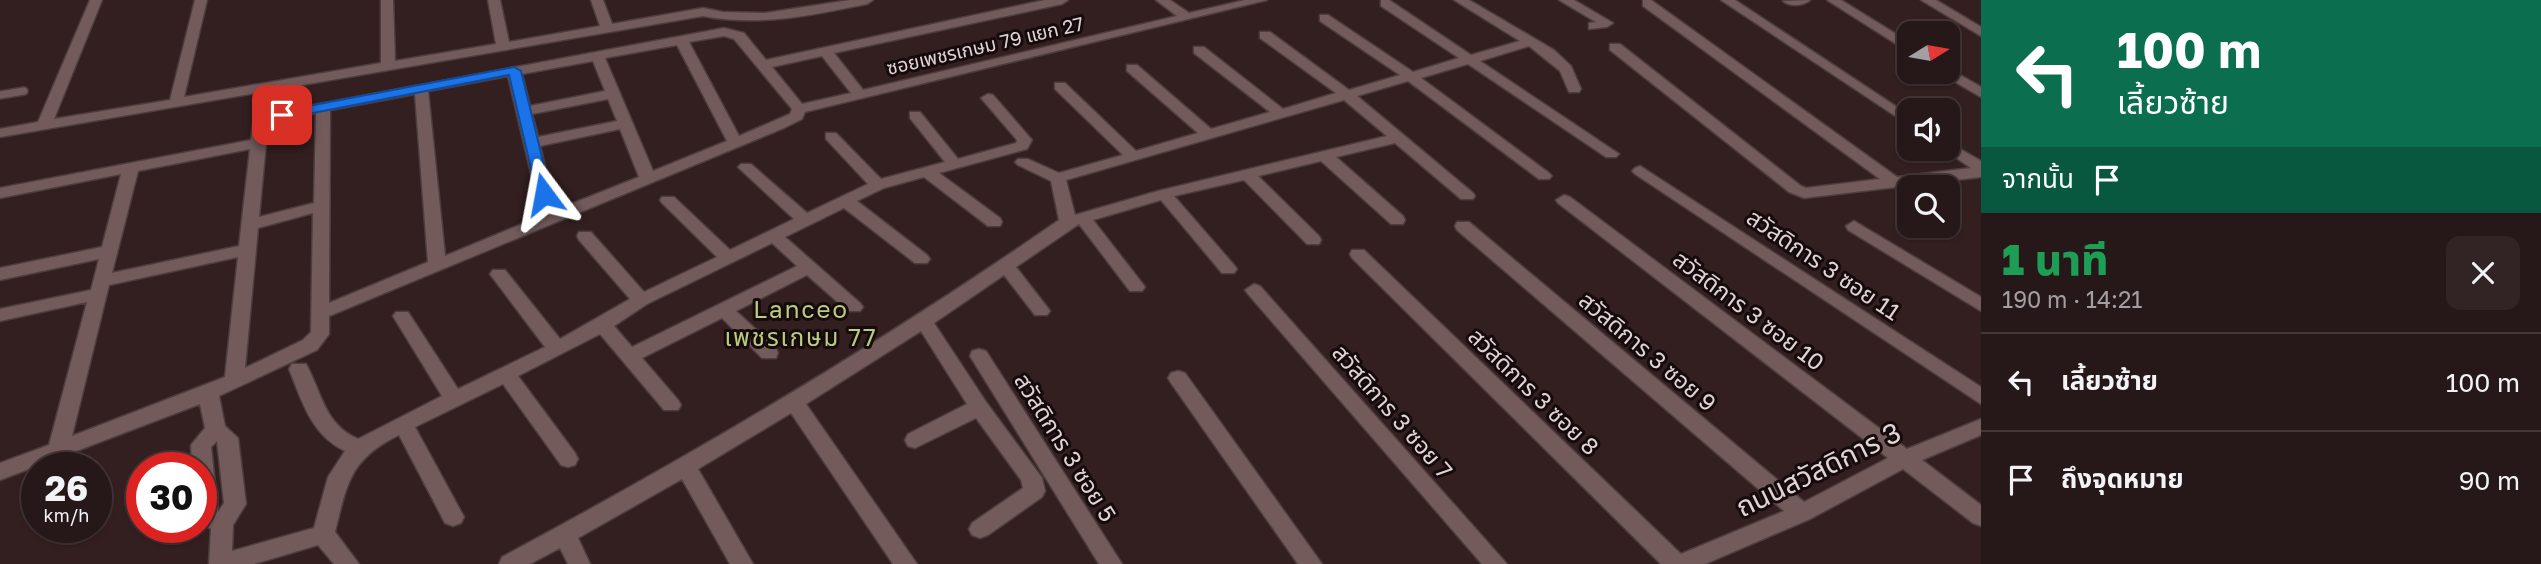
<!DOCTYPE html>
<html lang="th">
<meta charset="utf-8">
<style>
:root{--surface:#261718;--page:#322425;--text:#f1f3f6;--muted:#a49fa2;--line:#423637}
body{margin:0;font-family:"Golos Text","Noto Sans Thai",sans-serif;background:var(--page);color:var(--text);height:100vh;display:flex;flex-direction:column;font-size:26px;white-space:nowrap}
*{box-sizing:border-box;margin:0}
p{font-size:23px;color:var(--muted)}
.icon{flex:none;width:38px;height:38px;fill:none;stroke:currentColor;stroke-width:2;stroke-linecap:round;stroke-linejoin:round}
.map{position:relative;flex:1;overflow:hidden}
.drawer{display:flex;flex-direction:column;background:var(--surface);width:560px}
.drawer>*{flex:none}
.top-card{background:#0b6e4f;color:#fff;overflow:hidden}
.needle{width:46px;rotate:79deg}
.tools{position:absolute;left:1897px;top:21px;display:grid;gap:14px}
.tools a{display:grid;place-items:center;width:63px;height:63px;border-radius:14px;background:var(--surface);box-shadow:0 2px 5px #0004,0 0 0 2px var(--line);font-size:35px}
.speed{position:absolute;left:21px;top:452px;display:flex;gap:14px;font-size:35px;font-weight:700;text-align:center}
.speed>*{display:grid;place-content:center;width:91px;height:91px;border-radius:50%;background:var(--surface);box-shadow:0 2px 5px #0004,0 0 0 2px var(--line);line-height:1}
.speed small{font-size:18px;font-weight:400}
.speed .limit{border:10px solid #d22;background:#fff;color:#111}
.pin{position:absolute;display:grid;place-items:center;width:60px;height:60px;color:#fff;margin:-30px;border-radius:14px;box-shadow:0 4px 10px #0006}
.me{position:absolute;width:77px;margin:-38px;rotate:347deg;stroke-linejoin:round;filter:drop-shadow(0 0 5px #0008)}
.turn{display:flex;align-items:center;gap:24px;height:147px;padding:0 21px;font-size:32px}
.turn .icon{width:91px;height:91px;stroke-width:2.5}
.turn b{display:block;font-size:49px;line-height:60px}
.then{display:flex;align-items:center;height:66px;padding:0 21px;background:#0003;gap:14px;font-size:26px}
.round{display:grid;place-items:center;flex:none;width:74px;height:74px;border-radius:14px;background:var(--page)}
.head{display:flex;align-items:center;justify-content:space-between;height:119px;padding:0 21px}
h1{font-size:42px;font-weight:800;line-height:52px;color:#1e9e55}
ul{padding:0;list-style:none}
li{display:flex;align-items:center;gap:21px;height:98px;padding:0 21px;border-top:2px solid var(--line)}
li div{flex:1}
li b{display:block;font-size:26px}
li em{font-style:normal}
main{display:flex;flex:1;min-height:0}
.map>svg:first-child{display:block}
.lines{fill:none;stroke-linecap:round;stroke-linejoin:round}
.lane-casing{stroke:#4e3d3f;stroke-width:10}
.street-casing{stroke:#4e3d3f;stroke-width:3}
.lane{stroke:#735b5c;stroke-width:7}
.street{fill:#735b5c;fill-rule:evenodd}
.route{fill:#1a73e8;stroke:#114b97;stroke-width:2}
.labels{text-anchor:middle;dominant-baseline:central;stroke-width:6;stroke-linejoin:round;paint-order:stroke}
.far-street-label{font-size:19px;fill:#e2d3d4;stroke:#150b0c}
.street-label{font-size:23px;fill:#e2d3d4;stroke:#150b0c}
.neighbourhood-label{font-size:24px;letter-spacing:2px;fill:#bbcc81;stroke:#150b0c}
.near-street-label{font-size:28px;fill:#e2d3d4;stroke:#150b0c}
</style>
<main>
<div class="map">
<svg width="1981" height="564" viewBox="0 0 1981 564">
<rect width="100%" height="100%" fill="#331f20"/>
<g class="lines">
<defs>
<path id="lane" d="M0 95 24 91"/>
<path id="street" d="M90 0H102L54 119 170 100 195 0H207L184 97 381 63V0H393L395 61 496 44 488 0H500L509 42 600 26 591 0H603L612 24 703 8 723 12 765 13 850 0H873L867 4C812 15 759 27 703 16L0 137V129L38 122Z
M1045 0H1068L1062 4 834 53 863 90 1177 16 1156 0H1170L1189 13 1245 0H1267L805 112 802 119 784 128 329 316V334L317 350 219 396 225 426 238 438 246 504 233 525 232 551 314 528 328 477 345 451C311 435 302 401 289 369L292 364H306C322 393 324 424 358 439L442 396 393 316 396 312H408L458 389 545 347 493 278 490 274 493 270H505L560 339 630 299 579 240 577 236 579 232H591L644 292 717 257 662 203 660 200 662 197H674L730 250 794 219 741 170 738 167 741 164H751L807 213 868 184 826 139V133H836L881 179 945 162 910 118V112H920L958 159 1016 143 1017 140 981 98 988 94 993 95 1032 140 1027 149 939 173 1000 218 1002 222 1000 226H988L924 177 884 188 857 201 927 255 930 259 927 263H915L844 208 785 237 860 303 863 307 860 311H848L807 275 736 311 776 348 778 353 776 358H762L722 318 642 358 678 400 681 405 678 410H664L600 334 518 376 575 453 578 459 575 465 568 467 561 465 503 384 415 427 464 517 461 523 453 526 445 523 399 435C350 459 347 483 335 532L359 564H334L318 545 254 564H209L211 529 201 523V467H192L191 445 205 428 200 404 0 480V463L49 445 87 302 0 321V309L91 290 99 259 0 280V268L102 247 121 174 0 198V188L251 140 254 119 261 115 724 28 744 33 766 60ZM724 36 734 39 792 109 790 114 739 136 689 42ZM677 45 727 141 653 171 605 58ZM822 56 851 93 802 104 772 67ZM593 61 605 91 530 106 522 74ZM508 76 541 216 445 256 428 91ZM415 94 428 262 329 303 330 110ZM608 99 617 121 538 137 532 114ZM316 113 314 203 259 217 268 122ZM620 129 639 177 556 210 540 146ZM250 149 239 246 112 273 138 171ZM313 213 311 332 303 340 245 368 258 228ZM772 243 797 266 632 347 614 326 647 304ZM238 257 225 377 72 436 109 285ZM217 441 224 503 218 512 211 447Z
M1381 0H1389L1471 55 1520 41 1454 0H1469L1554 50 1571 66 1581 89 1579 92H1569L1560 71 1529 46 1480 61 1619 154 1616 157H1606L1468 64 1421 78 1549 173 1552 176 1549 179H1539L1408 81 1357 96 1473 193 1475 196 1473 199H1461L1395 143 1336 157 1403 216 1405 220 1403 224H1391L1321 161 1258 176 1319 236 1321 240 1319 244H1307L1244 180 1174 196 1234 265 1237 269 1234 273H1222L1161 200 1093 220 1142 283 1145 287 1142 291H1130L1079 224 1016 267 1047 307 1050 311 1047 315H1035L1004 275 934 323 986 402 1042 478 1045 491 1042 497 988 535 980 538 972 535 969 529 972 523 1023 488 1021 480 976 418 915 448 908 446 905 440 908 434 967 404 921 331 806 404 917 564H893L791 413 698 469 753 564H730L682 479 578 538 590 564H568L560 548 530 564H499L502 557C694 454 879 345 1059 220L1051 181 1018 165 1015 162 1018 159H1028L1059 173 1123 155 1055 89V83H1065L1136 151 1198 133 1127 71V65H1137L1211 129 1270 112 1194 53V47H1204L1283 109 1336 93 1260 38V32H1270L1349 90 1400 75 1320 21V15H1328L1413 72 1459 58 1381 6ZM1344 100 1387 136 1158 191 1075 215 1066 180Z
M1559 0H1574L1613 23 1607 27 1589 29V23L1596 22Z
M1643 0H1651L1897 177 1971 168 1943 149H1948V142L1981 161V177L1804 198 1789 192 1610 50V44H1620L1801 186 1806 188 1880 179 1643 6Z
M1721 0H1735L1909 115V125Z
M1810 0C1804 6 1789 7 1783 1Z
M1827 0H1841L1909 42V52Z
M1921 0H1936L1981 27V36Z
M1948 68 1981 87V97L1943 75 1941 72H1948Z
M1640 166 1981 387V404L1635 174 1632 171 1635 168Z
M1564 195 1570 197 1907 449 1981 419V435L1922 460 1981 505V526L1973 523 1903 469 1810 519 1705 564H1661L1352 258 1350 254 1352 250H1364L1681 554 1784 511 1457 230 1455 226 1457 222H1469L1804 502 1888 458 1558 203 1556 200Z
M1854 221 1981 297V311L1848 230 1846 226Z
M1254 284 1260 286 1507 564H1482L1248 294 1245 290Z
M979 349 986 351 1122 564H1099L970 356 972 351Z
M1178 371 1185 373 1322 564H1298L1171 383 1168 378 1171 373Z"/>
</defs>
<use href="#lane" class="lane-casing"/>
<use href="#street" class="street-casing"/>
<use href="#lane" class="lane"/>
<use href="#street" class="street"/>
</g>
<path class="route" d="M514 67 521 71 551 194 544 198 537 194 509 75 282 119 275 115 282 111Z"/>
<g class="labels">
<g class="far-street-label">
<text transform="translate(985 45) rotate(-13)">ซอยเพชรเกษม 79 แยก 27</text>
</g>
<g class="street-label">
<text transform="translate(1824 264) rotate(34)">สวัสดิการ 3 ซอย 11</text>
<text transform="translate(1749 310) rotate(37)">สวัสดิการ 3 ซอย 10</text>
<text transform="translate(1648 351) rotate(40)">สวัสดิการ 3 ซอย 9</text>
<text transform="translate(1534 391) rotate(44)">สวัสดิการ 3 ซอย 8</text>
<text transform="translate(1393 411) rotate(49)">สวัสดิการ 3 ซอย 7</text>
<text transform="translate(1066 447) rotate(58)">สวัสดิการ 3 ซอย 5</text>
</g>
<g class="neighbourhood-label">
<text x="801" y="308">Lanceo<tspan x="801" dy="28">เพชรเกษม 77</tspan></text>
</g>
<g class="near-street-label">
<text transform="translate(1818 469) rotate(-26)">ถนนสวัสดิการ 3</text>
</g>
</g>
</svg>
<div class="tools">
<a><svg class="needle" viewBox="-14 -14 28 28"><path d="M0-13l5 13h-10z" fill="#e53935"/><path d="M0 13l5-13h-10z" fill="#a49fa2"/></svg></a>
<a><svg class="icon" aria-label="sound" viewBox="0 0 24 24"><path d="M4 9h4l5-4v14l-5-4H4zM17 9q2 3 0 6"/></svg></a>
<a><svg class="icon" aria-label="search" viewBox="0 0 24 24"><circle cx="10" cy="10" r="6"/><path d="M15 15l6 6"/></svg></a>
</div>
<div class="speed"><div>26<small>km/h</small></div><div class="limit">30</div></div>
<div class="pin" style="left:282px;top:115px;background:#d93025"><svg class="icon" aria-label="arrive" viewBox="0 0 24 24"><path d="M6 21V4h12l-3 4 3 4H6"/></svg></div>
<svg class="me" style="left:544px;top:194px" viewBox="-20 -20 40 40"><path d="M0-17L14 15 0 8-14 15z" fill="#1a73e8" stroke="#fff" stroke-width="4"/></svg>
</div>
<section class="drawer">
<div class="top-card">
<div class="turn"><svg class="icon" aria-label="left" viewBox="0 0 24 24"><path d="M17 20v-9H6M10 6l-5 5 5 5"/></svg><div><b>100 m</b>เลี้ยวซ้าย</div></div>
<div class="then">จากนั้น<svg class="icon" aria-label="arrive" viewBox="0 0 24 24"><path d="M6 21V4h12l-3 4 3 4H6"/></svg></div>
</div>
<div class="head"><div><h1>1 นาที</h1><p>190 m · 14:21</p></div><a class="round"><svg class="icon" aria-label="close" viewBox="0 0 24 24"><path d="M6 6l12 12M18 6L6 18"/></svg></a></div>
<ul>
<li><svg class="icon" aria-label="left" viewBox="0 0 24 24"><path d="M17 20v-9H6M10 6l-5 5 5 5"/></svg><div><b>เลี้ยวซ้าย</b></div><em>100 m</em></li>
<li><svg class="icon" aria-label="arrive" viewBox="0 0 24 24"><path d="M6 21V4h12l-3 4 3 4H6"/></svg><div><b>ถึงจุดหมาย</b></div><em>90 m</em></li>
</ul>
</section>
</main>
